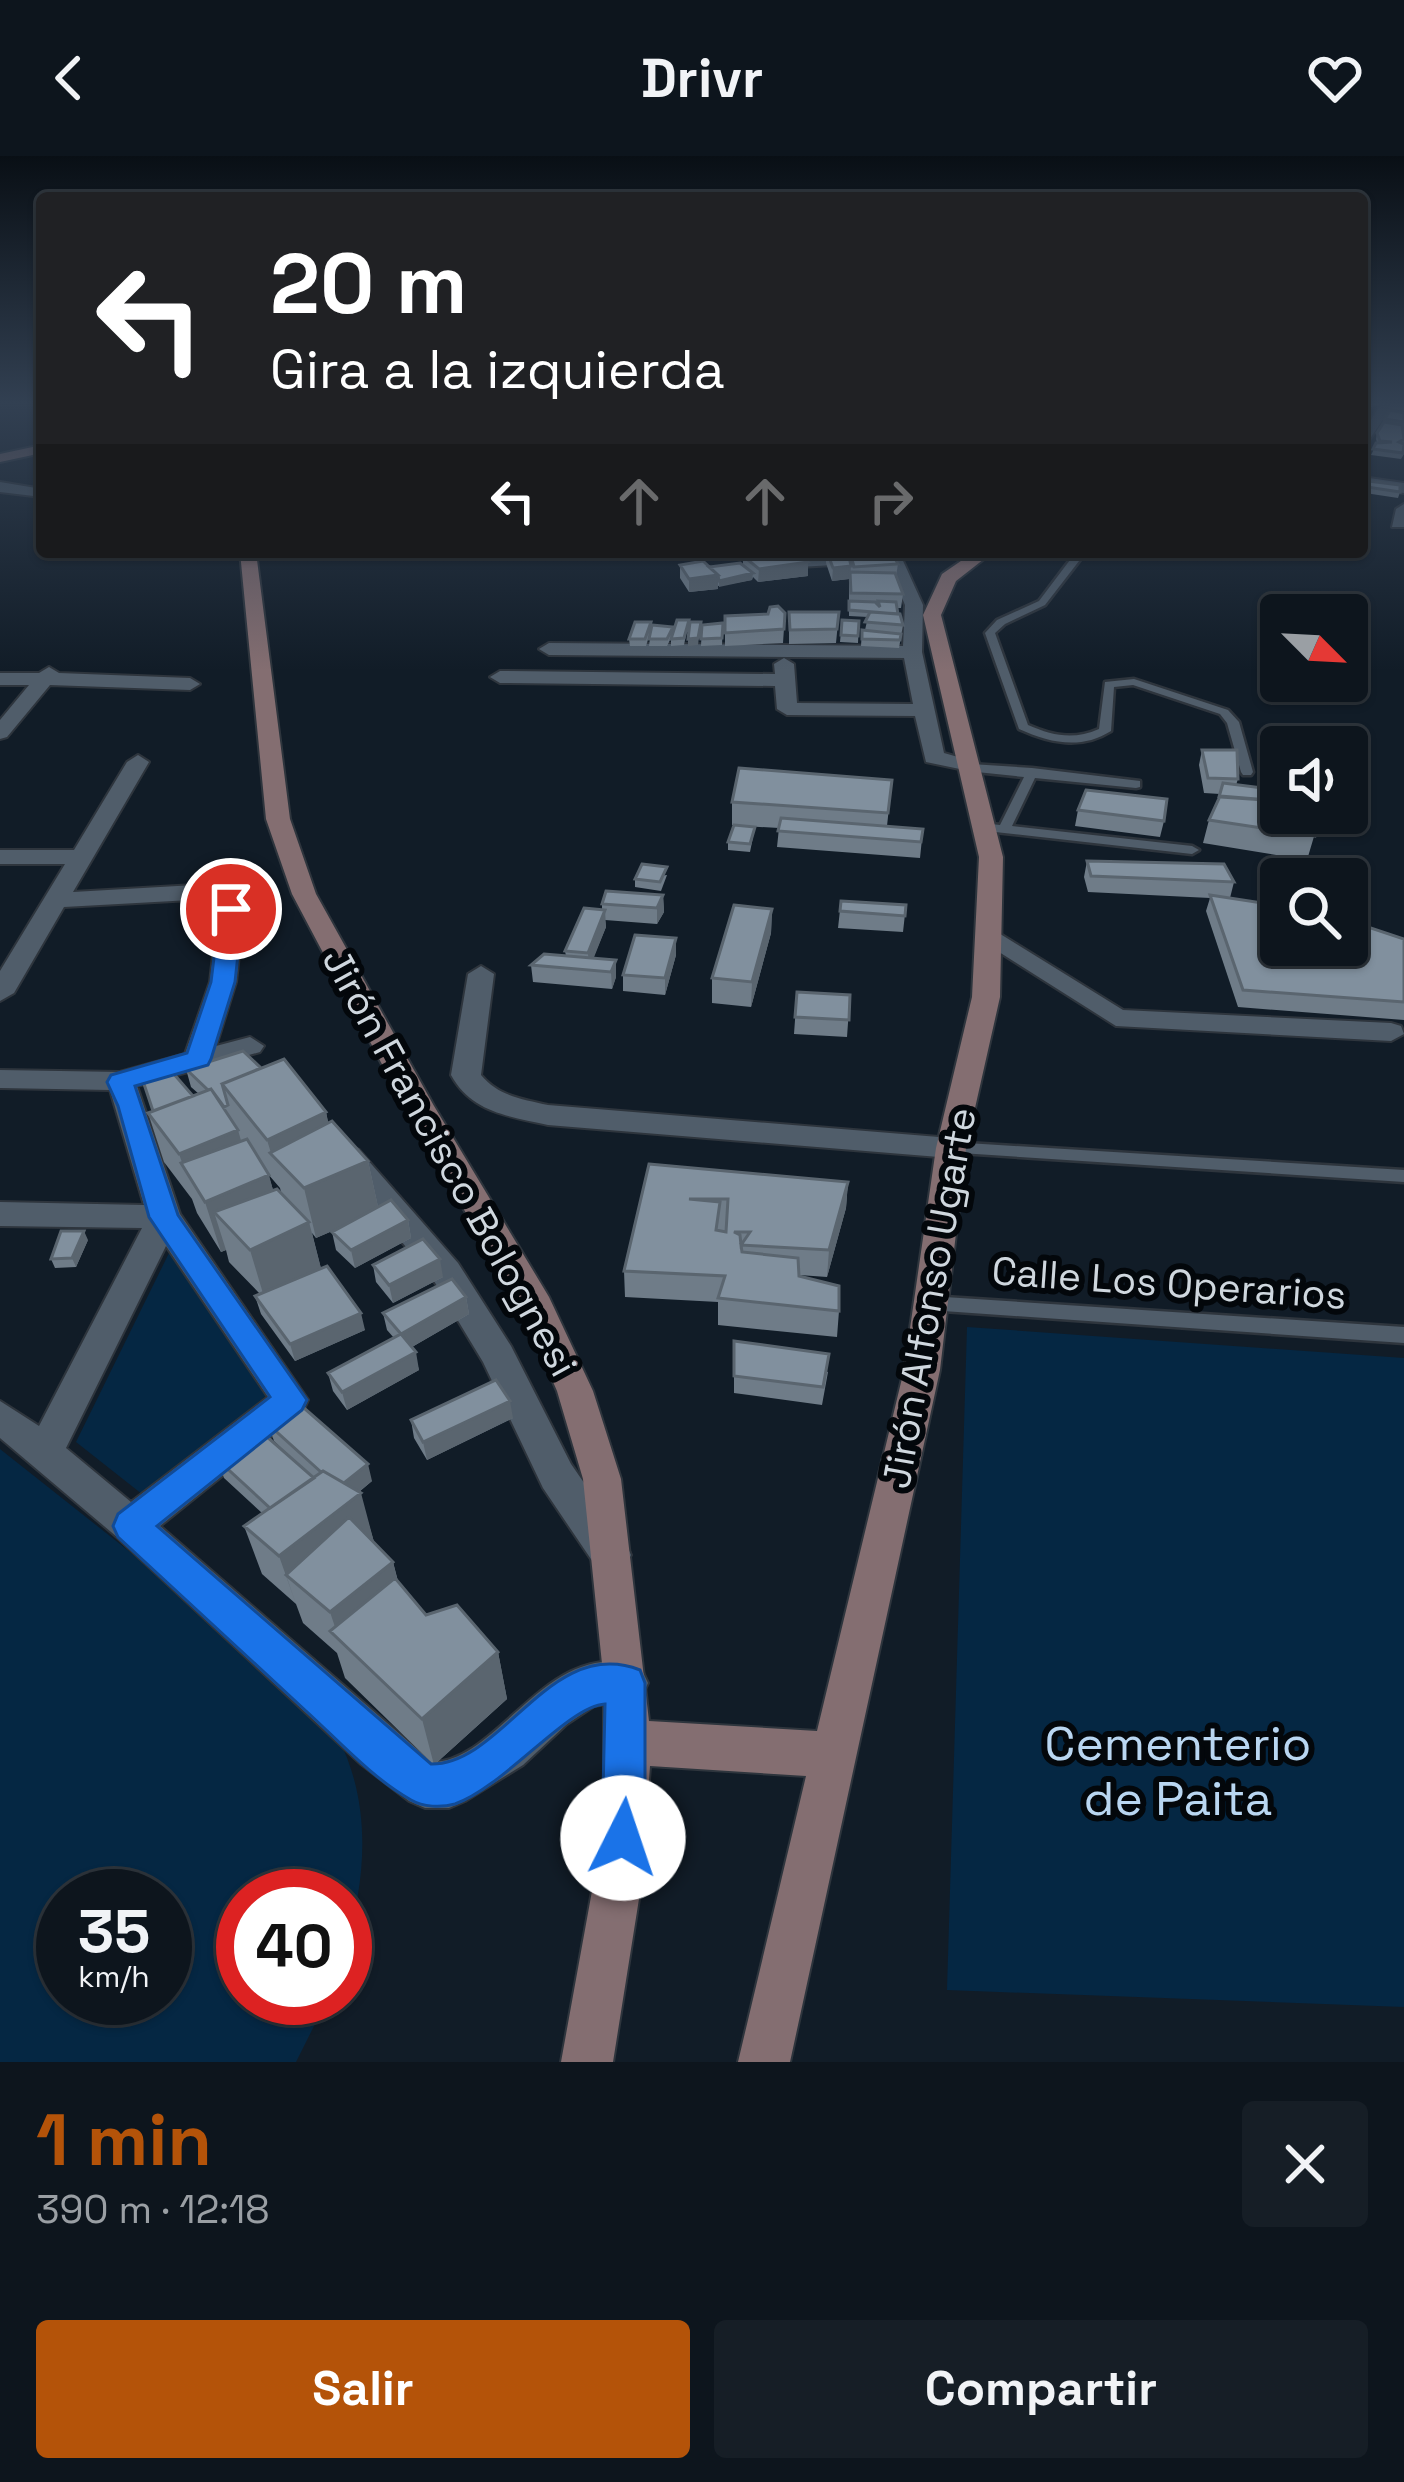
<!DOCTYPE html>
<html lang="es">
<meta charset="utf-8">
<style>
:root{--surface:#0d151d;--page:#161e26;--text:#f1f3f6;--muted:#9a9fa4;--line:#2d343b;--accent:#b45309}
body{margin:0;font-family:"Space Grotesk",sans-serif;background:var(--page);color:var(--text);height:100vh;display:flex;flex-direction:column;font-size:45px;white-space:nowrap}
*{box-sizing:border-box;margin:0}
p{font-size:39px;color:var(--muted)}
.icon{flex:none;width:66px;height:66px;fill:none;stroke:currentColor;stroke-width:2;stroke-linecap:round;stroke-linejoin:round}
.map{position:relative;height:1906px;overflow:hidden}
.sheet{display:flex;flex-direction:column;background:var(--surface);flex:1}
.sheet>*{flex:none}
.banner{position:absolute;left:36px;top:36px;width:1332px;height:366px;border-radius:12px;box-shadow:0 3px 9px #0004,0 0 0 3px var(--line);background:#202124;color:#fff;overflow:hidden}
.needle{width:78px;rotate:114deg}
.tools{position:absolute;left:1260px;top:438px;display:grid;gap:24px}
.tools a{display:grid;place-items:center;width:108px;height:108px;border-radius:12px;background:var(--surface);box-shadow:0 3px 9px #0004,0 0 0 3px var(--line);font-size:60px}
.speed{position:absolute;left:36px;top:1713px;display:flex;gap:24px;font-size:60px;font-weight:700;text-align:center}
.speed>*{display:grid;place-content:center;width:156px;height:156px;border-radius:50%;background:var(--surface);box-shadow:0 3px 9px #0004,0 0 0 3px var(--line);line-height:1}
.speed small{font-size:30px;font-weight:400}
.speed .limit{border:18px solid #d22;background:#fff;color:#111}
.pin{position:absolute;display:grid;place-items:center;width:102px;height:102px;color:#fff;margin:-51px;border:6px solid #fff;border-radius:50%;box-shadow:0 3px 12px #0007}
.me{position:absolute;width:132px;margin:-66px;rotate:4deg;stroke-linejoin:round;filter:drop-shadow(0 0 9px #0008)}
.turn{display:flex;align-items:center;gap:42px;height:252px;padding:0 36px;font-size:54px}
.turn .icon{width:156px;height:156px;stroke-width:2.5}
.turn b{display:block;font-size:84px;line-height:102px}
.lanes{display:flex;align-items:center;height:114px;padding:0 36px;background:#0003;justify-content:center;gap:60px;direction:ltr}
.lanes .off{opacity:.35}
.round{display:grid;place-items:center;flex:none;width:126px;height:126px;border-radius:12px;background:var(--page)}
.head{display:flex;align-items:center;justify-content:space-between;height:204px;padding:0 36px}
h1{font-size:72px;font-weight:800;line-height:90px;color:var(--accent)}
.action{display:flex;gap:24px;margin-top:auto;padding:24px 36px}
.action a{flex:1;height:138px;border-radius:12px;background:var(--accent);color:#fff;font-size:48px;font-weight:800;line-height:138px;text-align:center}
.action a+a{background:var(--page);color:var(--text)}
header{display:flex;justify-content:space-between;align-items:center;height:156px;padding:0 36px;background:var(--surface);font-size:54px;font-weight:800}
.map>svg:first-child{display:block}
.green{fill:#052743;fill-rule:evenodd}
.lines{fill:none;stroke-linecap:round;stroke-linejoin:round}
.lane-casing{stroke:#2e353d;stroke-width:5}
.street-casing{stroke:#2e353d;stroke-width:4}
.secondary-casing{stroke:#2e353d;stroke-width:4}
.lane{fill:#505d6a;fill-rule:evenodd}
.street{fill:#505d6a;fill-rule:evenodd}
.secondary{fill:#846e71;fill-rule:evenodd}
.wall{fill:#6f7c88;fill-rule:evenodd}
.shaded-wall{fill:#5a656f}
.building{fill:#81909e;stroke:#5a656f;stroke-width:3;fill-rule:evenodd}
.route{fill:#1a73e8;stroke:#114b97;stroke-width:3}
.labels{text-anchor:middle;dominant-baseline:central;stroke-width:12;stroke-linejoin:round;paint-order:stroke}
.street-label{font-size:39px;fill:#cfd7de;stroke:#03070b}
.near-park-label{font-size:48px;fill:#b9d6f1;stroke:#03070b}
</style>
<header><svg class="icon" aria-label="back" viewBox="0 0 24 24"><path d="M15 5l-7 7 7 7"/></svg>Drivr<svg class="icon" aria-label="heart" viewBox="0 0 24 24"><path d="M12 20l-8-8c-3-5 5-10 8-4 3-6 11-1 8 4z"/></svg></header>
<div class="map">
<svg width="1404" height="1906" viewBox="0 0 1404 1906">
<rect width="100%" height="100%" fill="#111c27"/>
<path class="green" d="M171 1093 268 1238 147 1342 76 1286Z
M967 1171 1404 1202V1851L947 1834Z
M0 1293 312 1540C372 1618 372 1703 345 1795V1740H243V1842H328L296 1906H0ZM63 1740H165V1842H63Z"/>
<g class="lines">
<defs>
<path id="lane" d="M1076 396H1086L1045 449 1005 468 995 477 1028 569C1053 580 1074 584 1099 573L1105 526 1134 523 1228 554 1239 566 1253 616 1251 619H1243L1241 616 1227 567 1220 558 1133 529 1114 531 1111 575C1081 594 1050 587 1019 573L985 477 997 464 1039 445Z
M971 608 1032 612 1140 625V631L1136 632 1035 622 1012 670 1192 690 1199 694 1192 698 977 674 976 671 982 667 1000 669 1024 621 967 615 965 612Z
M951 986 1404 1014V1026L945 996 942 992 945 988Z
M929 1140 1404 1171V1187L929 1154 922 1152 919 1147 922 1142Z"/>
<path id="street" d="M1381 248H1394L1362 294V278Z
M1362 321 1404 327V337L1362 331Z
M0 326 42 333V341L0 336Z
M1404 348V371H1392L1396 353Z
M883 396H899L923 449 922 496 944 597 979 607V617L926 606 915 560 787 559 777 553 775 530 500 527 490 521 500 515 775 518 774 508 784 502 794 508 797 547 913 548 904 502 549 499 539 493 549 487 903 490 905 449Z
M873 398 875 402 867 407 765 413 756 408 765 403Z
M49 511 59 517 190 522 200 528 190 534 50 529 7 581 0 583V564L29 529H0V517H39Z
M138 599 149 606 73 736 195 729 244 753 236 826 216 890 250 881 264 890 260 896 137 930 180 1058 308 1244 303 1255 160 1370 432 1606C500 1606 550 1476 641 1512L648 1527 641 1542 594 1550 567 1568 523 1609 465 1645 449 1652H425L409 1645 361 1608 117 1381 0 1282V1245L39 1270 142 1072 0 1070V1046L144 1049 110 934 0 932V914L120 916 185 898 210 826 218 756 191 744 64 751 14 837 0 845V815L65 708H0V694H74L127 606ZM166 1090 268 1241 131 1346 66 1292Z
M989 771 1123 854 1391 867 1401 870 1404 878 1391 885 1116 870 980 784 976 779 980 774Z
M481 810 494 818 481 919C498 940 522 943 548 949L951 982 966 992 951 1002 548 969C509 960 472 957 451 919L468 818Z
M348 990 359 994 458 1107 511 1190 571 1308 625 1386 631 1399 625 1412 611 1417 597 1412 543 1332 483 1206 434 1125 332 1001 337 994Z"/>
<path id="secondary" d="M42 289V297L0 306V298Z
M240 396H256L290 663 316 738 434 950 549 1141 593 1235 621 1323 649 1565 817 1575 904 1214 936 992 972 841 979 701 923 459 942 418 974 396H993L956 425 941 459 1003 701 1000 841 966 992 940 1214 790 1906H738L806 1620 650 1610 642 1724 613 1906H561L594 1724 604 1636V1527L583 1323 557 1235 521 1152 404 950 292 738 266 663Z"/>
</defs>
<use href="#lane" class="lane-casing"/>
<use href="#street" class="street-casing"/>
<use href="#secondary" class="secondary-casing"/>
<use href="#lane" class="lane"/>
<use href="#street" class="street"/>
<use href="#secondary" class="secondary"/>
</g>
<path class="wall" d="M1391 248H1404V255L1389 253Z
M1390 254 1404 257V298L1401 303 1371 299 1377 287 1376 283 1377 277Z
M1368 325 1400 336 1398 342 1365 337Z
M826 396H848L849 401V396H892L898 408 896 420 903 438 901 452H897L903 469 899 492 861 490 862 474H865L868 461 849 460V423L832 425 826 407Z
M743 400 808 420 758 426 753 421 752 424 718 430V433L689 436 680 422V409L709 411 743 410Z
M789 456H839L836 487 789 488Z
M785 457 783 487 725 490V460Z
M689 464 684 489 671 490V483Z
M842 464 859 465 858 487 840 486Z
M723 467 722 489 701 490 702 469Z
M673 471V478L667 490H649L651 474 646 490H630L629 483 651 472Z
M1202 594 1238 623 1236 629 1263 644 1321 657 1307 704 1203 687 1209 664 1220 638 1204 637 1199 609Z
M892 624 887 670 923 673 920 702 777 691 779 672 743 670 755 671 750 696 728 694V686L734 669H732V646Z
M1078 654 1164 665 1160 681 1075 670Z
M1087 705 1234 726 1230 742 1404 783V864L1238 851 1206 755 1210 742 1088 736 1084 721Z
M667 719 661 735 635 731V723Z
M663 739 664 756 657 768 605 764 606 771 593 802 616 821 612 833 533 826 531 809 566 800 565 795 602 754V748Z
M841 745 906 749 903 776 838 772Z
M772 753 771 777 751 851 712 847V822Z
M676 782V799L665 839 623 835V819Z
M797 836 850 839 847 881 794 878Z
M261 912 326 956 328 967 368 1005 378 1051 408 1064 411 1082 355 1112 336 1094 332 1076 339 1072 316 1082 312 1077 321 1113 365 1174 295 1205 261 1158 255 1140 260 1138 229 1106 226 1094 221 1096 197 1057 192 1043 164 1006 148 957 199 938 191 931 186 913ZM268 1018 280 1032 281 1036 273 1034Z
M649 1008 848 1026 846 1052 827 1121 799 1119 839 1155 837 1181 718 1169V1146L625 1141 624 1115Z
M88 1084 76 1111 55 1112 51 1103Z
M373 1109 443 1121 393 1147 376 1126Z
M466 1141 469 1158 412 1191 419 1214 347 1254 333 1235 328 1217 394 1182 387 1174 383 1157Z
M734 1185 828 1216 822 1249 734 1237Z
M513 1262 427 1304 414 1282 411 1264Z
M268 1268 372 1325 359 1336 374 1386 393 1406 398 1425 426 1459 498 1496 507 1543 434 1609 345 1522 337 1497 303 1467 296 1448 262 1418 244 1370 262 1357 224 1322 218 1304 300 1310 274 1285Z"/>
<path class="shaded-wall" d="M1365 248H1381L1362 254V249Z
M808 406V420L758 426 759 413Z
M851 410 850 423V416L849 423 832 425 833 412Z
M753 417 752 424 719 431V425Z
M718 419V433L689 436V423Z
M701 466 698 489 688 490V483Z
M663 739 664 756 657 768V752Z
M772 753 771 777 751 851 752 826Z
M605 754 606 771 589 814 588 797Z
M676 782V799L665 839V822Z
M616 804V821L612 833 611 816Z
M326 956 337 1005 271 997 267 984Z
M238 974 252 1023 184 1012 179 998Z
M368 1005 379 1055 316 1082 304 1032Z
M269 1019 282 1068 214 1056 226 1094 221 1096 205 1046Z
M848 1026 846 1052 827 1121 829 1094Z
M408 1064 411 1082 355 1112 351 1094Z
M309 1066 322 1116 265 1144 250 1094Z
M84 1075 88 1084 76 1111 72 1102Z
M440 1103 443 1121 393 1147 389 1129Z
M466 1141 469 1158 405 1195 401 1178Z
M361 1157 365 1174 295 1205 290 1188Z
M416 1196 419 1214 347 1254 342 1236Z
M510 1245 513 1262 427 1304 423 1286Z
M368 1308 372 1325 343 1349 338 1332Z
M361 1337 374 1386 286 1419 296 1448 279 1400Z
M393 1406 405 1455 339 1483 330 1456Z
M498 1496 507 1543 434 1609 422 1563Z"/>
<path class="building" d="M1390 254 1404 257V266L1385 263Z
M1384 266 1402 269 1404 283 1399 286 1404 288 1403 297 1373 293 1376 287 1392 286 1380 285 1377 277Z
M1368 325 1400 329V336L1367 331Z
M786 396H798L808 406 759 413 743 400Z
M827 396H848L851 410 833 412Z
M850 396H892L898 408 854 411Z
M703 405 718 419 689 423 680 409Z
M740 407 753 417 719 425 718 419 709 411Z
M850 416 895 417 903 438 851 437Z
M849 445 875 446 880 451 878 445 896 446 898 458 849 454Z
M778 450 785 457 784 473 725 477V460L768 458 770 451Z
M789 456H839L837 473 790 474Z
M870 456 900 458 903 469 865 466Z
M677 464H689L684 482 671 483Z
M842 464 859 465 858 480 841 479Z
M635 466H651L645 483H629Z
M690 466H701L698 482 688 483Z
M723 467 722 482 701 483 702 469Z
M652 469 673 471 667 483H649Z
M862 474 901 478 900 484 862 483Z
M1202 594H1237L1238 623 1208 622Z
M739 612 892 624 888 657 732 646Z
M1223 627 1263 632V644L1219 641Z
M1086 634 1167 643 1164 665 1078 654Z
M1220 640 1281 645V657H1321L1315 680 1209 664Z
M781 662 923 673 921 686 778 675Z
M734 669 755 671 750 688 728 686Z
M1087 705 1224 708 1234 726 1091 720Z
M642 708 667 711 660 726 635 723Z
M606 735 663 739 657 752 602 748Z
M1210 739 1281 750V789H1347V764L1404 783V846L1243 834Z
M841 745 906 749 905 760 840 755Z
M734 749 772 753 752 826 712 822Z
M584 752 605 754 588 797 565 795Z
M635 779 676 782 665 822 623 819Z
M544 798 616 804 611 816 531 809Z
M797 836 850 839 849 864 795 861Z
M243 895 261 912 222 928 228 949 224 951 211 933 208 934 186 913Z
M284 903 326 956 267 984 222 928Z
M173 917 193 940 153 955 143 925Z
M211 933 238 974 179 998 148 957Z
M332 965 368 1005 304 1032 270 997Z
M247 983 269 1019 205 1046 181 1007Z
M649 1008 848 1026 829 1094 741 1089 742 1096 798 1102 799 1120 839 1130V1155L718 1142 725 1120 624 1115ZM689 1043H728L726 1076 716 1074 720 1046ZM734 1076H750L741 1089 740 1079Z
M277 1033 309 1066 250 1094 214 1056Z
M391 1044 408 1064 351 1094 332 1076Z
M61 1075H84L72 1102 51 1103Z
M423 1083 440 1103 389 1129 373 1109Z
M327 1110 361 1157 290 1188 255 1140Z
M452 1123 466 1141 401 1178 383 1157Z
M401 1178 416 1196 342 1236 328 1217Z
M734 1185 829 1198 823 1231 734 1220Z
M496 1224 510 1245 423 1286 411 1264Z
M296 1245 368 1308 344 1327 323 1315 321 1316 268 1268Z
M257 1272 314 1322 270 1352 218 1304Z
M323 1315 361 1337 279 1400 244 1370Z
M349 1361 393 1406 330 1456 286 1419Z
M395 1422 426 1459 457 1449 498 1496 422 1563 330 1475Z"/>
<linearGradient id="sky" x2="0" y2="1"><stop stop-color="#090f15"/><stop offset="0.48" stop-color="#324052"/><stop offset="1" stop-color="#324052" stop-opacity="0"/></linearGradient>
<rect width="1404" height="515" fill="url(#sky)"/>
<path class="route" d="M231 746 243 753 235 826 211 903 208 909 135 930 178 1059 307 1244 302 1254 157 1370 431 1608C503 1609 550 1479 640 1514L645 1527V1682L638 1697 623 1704 608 1697 602 1682 605 1548C568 1550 504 1631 455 1648 441 1652 423 1651 411 1644 372 1622 339 1585 306 1555 244 1497 181 1439 118 1381L113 1370 118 1358 270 1241 149 1061 118 950 107 926 111 919 187 897 211 826 220 753Z"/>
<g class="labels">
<g class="street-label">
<text transform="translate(450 1006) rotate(61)">Jirón Francisco Bolognesi</text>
<text transform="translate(1169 1127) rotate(4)">Calle Los Operarios</text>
<text transform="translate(929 1142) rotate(-80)">Jirón Alfonso Ugarte</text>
</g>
<g class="near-park-label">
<text x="1178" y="1587">Cementerio<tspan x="1178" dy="55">de Paita</tspan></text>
</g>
</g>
</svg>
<div class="tools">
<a><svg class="needle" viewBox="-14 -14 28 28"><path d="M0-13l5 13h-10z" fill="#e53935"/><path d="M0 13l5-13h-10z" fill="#9a9fa4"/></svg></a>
<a><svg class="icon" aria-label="sound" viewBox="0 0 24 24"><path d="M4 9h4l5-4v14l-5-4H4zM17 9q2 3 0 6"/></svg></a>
<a><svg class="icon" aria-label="search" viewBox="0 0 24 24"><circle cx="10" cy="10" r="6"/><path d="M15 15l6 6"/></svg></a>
</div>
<div class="speed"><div>35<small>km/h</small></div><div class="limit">40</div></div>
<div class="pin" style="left:231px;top:753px;background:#d93025"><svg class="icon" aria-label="arrive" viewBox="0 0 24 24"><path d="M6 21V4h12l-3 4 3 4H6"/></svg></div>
<svg class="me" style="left:623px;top:1682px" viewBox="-20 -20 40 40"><circle r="19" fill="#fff"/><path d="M0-13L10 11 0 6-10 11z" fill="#1a73e8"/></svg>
<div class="banner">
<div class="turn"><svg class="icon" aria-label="left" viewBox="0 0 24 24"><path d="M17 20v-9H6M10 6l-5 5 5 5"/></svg><div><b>20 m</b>Gira a la izquierda</div></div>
<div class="lanes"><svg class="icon" aria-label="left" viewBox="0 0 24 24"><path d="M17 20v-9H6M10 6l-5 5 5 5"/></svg><svg class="icon off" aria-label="ahead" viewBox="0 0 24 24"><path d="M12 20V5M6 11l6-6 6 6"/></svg><svg class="icon off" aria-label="ahead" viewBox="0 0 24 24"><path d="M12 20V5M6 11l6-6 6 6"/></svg><svg class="icon off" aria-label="right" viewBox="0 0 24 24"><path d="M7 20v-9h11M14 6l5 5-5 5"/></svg></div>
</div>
</div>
<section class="sheet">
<div class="head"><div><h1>1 min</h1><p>390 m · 12:18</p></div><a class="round"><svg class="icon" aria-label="close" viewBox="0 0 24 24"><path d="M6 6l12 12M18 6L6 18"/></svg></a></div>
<div class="action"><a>Salir</a><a>Compartir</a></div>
</section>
